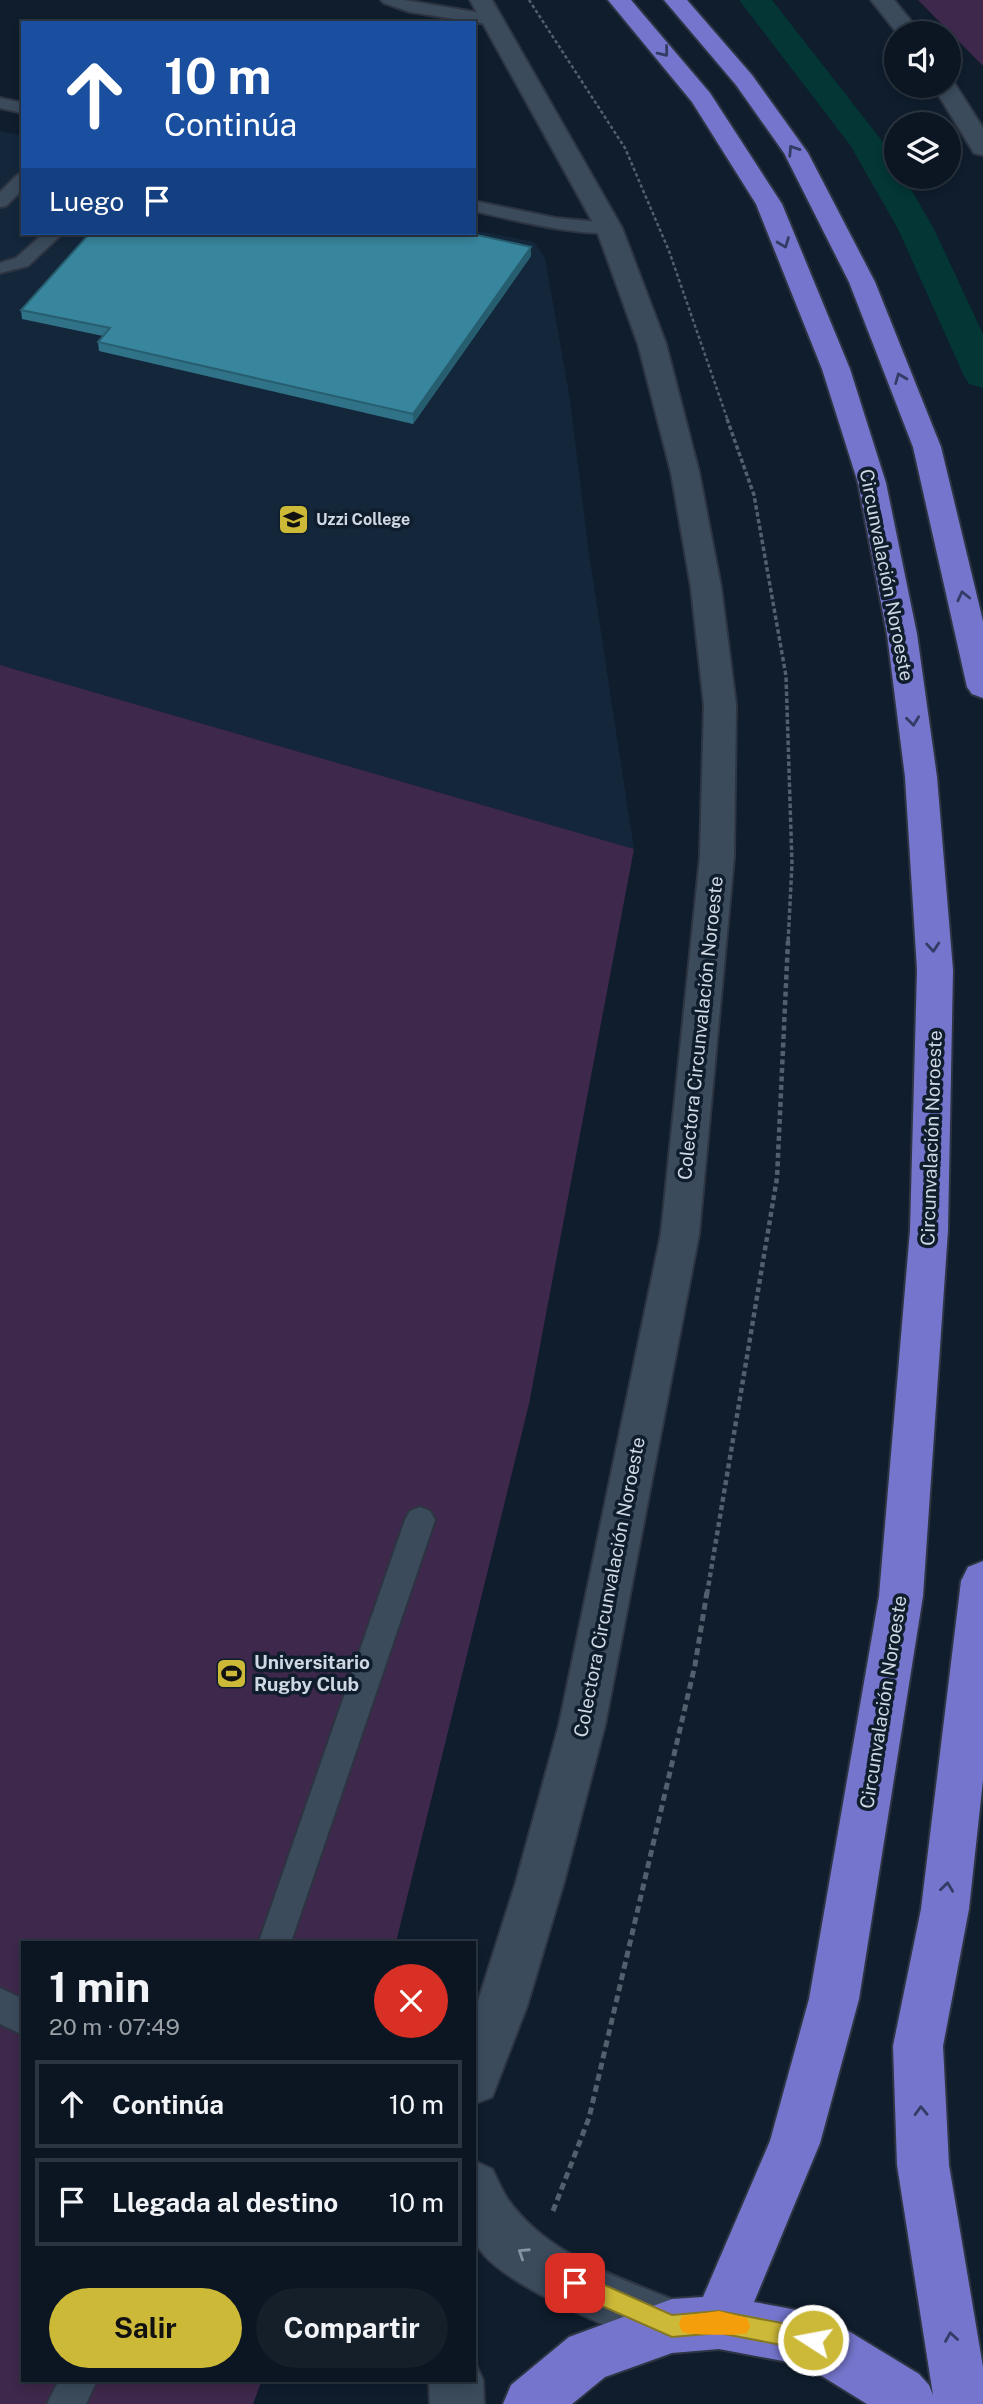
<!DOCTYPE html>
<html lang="es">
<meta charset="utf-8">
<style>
:root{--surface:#0b1622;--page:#141f2a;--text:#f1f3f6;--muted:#9a9fa5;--line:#2b3540;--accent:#cdb938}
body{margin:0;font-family:"Public Sans",sans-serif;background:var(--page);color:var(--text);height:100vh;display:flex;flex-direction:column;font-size:26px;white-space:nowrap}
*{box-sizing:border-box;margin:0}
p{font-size:23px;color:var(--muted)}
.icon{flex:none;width:38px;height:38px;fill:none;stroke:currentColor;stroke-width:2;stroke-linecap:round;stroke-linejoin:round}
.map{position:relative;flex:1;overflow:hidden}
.panel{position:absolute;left:21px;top:1941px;width:455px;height:441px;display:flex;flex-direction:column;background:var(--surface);border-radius:0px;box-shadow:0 4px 10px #0003,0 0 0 2px var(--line)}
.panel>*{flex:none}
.banner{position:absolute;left:21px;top:21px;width:455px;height:214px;border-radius:0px;box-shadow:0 4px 10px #0003,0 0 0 2px var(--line);background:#1a4fa0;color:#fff;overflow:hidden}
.buttons{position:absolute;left:884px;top:21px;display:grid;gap:14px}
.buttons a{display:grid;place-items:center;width:77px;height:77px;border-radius:50%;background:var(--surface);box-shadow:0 4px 10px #0003,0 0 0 2px var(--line);font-size:35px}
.pin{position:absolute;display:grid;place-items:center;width:60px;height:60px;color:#fff;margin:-30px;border-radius:14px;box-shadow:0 4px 10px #0006}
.me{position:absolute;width:77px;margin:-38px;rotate:281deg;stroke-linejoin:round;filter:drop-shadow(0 0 5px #0008)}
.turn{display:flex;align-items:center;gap:24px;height:147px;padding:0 28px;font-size:32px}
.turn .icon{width:91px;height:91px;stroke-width:2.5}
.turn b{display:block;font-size:49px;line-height:60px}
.then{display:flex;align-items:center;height:66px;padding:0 28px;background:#0003;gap:14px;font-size:26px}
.round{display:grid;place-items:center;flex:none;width:74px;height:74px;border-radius:37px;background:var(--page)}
.headline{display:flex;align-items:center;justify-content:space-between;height:119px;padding:0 28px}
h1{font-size:42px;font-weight:700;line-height:52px}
.primary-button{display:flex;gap:14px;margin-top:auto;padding:14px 28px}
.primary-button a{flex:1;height:80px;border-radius:42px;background:var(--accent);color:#111;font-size:28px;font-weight:700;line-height:80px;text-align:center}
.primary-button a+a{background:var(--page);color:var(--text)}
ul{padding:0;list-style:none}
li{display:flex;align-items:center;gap:21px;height:88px;margin:0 14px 10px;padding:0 14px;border:4px solid var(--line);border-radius:0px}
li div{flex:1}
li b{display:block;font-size:26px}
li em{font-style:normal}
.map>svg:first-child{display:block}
.built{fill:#13263a}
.green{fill:#3e284b}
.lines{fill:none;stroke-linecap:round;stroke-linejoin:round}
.canal{fill:#033635;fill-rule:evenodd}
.lane-casing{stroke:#2e3542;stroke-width:4}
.secondary-casing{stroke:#2e3542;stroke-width:4}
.highway-casing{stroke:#2e3542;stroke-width:4}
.path-far3{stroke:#535f6d;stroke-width:2.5;stroke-dasharray:3.5 2.5;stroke-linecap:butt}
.path-far2{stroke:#535f6d;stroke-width:3.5;stroke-dasharray:4.5 2.5;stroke-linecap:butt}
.path-far1{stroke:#535f6d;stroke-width:4.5;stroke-dasharray:5 3.5;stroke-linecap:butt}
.path{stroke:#535f6d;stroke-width:5;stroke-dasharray:7 4.5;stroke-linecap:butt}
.lane{fill:#3b4b5c;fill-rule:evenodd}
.secondary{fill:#3b4b5c;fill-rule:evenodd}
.highway{fill:#7575cd;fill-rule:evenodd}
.wall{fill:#307388}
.shaded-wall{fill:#275e6f}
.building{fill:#38869e;stroke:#275e6f;stroke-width:2}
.oneway{stroke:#333c65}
.oneway2{stroke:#8592a0}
.route{fill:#cdb938;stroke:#857824;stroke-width:2}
.slow{fill:#f59e0b}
.labels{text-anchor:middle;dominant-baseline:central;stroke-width:7;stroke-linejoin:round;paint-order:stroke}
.far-poi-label{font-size:16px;font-weight:bold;fill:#cfd8e3;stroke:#0f1d2d;text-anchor:start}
.street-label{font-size:19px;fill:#cfd8e3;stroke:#0f1d2d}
.poi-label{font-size:19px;font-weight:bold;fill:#cfd8e3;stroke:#0f1d2d;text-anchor:start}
</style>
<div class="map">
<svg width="983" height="2404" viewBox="0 0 983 2404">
<rect width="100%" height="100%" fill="#0f1d2d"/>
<path class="built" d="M0 131 23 136V233H474V230L534 242 545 258 570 399 589 553 634 849 0 665Z"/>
<path class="green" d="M918 0H983V66Z
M0 665 634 849 529 1404 396 1942H23V2380H262L253 2404H0Z"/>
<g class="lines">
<path class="canal" d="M739 0H772L883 142 896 164V177H904L934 229 983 334V388L969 384 964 376 898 229 850 145Z"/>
<defs>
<path id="lane" d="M381 0H404L493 15 501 20 493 25 410 12 384 3Z
M0 98 23 103V113L0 108Z
M23 174V189L6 206 0 207V192L17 175Z
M474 201 556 218 609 223 618 228C604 244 497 216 474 211Z
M44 233H63L28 266 0 273V263L16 258Z
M420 1507 430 1511 435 1520 291 1942H259L405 1520 410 1511Z
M0 1988 23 1999V2035L0 2024Z
M59 2380H97L86 2404H47Z"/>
<path id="secondary" d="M470 0H492L622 228 666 344 699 472 721 587 736 705 734 857 699 1234 605 1725 564 1882 527 2006 492 2097 474 2104V2014L516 1882 559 1725 661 1234 700 857 704 705 691 587 671 472 638 344 596 228Z
M871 0H894L921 33H897Z
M948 80 953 81 983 128V155L974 153 933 86H948Z
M474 2161 492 2169C497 2178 501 2189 507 2198 548 2258 627 2280 691 2307L699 2326 691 2345 672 2353C632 2336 482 2281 474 2237 470 2214 474 2185 474 2161Z
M474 2361 483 2380 484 2404H430L429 2380H474Z"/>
<path id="highway" d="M608 0H631L710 93 782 204 850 369 886 483 917 634 937 777 953 970 948 1230 923 1596 859 1999 820 2143 754 2302 813 2313 832 2321 919 2374 929 2385 933 2395 897 2165 893 2046 921 1909 961 1581 968 1567 983 1561V1780L969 1909 943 2046 949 2165 983 2367V2404H867L804 2365 719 2349 672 2353 605 2377 572 2404H503L511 2385 569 2337 672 2299 703 2297 770 2141 809 1999 879 1596 910 1230 917 970 905 777 887 634 858 483 822 369 756 204 692 102Z
M664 0H687L752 75 808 153 875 282 941 447 983 621V698L972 694 967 687 913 447 849 282 784 153 736 85Z"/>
</defs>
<use href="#lane" class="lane-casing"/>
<use href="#secondary" class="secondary-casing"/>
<use href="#highway" class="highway-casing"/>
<path class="path-far3" d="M529 0 625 148 669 251 728 421"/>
<path class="path-far2" d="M727 419 754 495 786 676 792 864 788 943"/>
<path class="path-far1" d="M707 1594 777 1178 788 941"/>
<path class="path" d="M553 2211 589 2118 695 1665 707 1592"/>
<use href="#lane" class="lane"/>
<use href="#secondary" class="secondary"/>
<use href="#highway" class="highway"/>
</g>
<path class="wall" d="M531 247V256L413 424 99 351 98 342 103 336 22 319 21 310Z"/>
<path class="shaded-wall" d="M531 247V256L413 424V414Z"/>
<path class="building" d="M90 233H468L531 247 413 414 98 342 110 328 21 310Z"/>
<defs><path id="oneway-chevron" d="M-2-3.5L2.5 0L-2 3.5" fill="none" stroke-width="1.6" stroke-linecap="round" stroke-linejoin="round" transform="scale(1.75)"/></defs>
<g class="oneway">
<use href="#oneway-chevron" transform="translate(664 52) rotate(51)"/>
<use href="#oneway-chevron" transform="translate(793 150) rotate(-123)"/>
<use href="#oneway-chevron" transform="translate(784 243) rotate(69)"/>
<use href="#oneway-chevron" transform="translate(900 378) rotate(-112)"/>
<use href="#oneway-chevron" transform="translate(963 596) rotate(-103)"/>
<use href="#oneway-chevron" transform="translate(913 721) rotate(83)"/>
<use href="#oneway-chevron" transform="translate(933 947) rotate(86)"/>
<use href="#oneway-chevron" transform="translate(947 1887) rotate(-83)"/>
<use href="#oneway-chevron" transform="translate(921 2111) rotate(-92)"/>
<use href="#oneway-chevron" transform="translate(951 2337) rotate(-99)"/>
</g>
<use class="oneway2" href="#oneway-chevron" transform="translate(523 2253) rotate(-147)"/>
<path class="route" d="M575 2272 672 2315 719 2311 813 2329 821 2332 824 2340 821 2348 813 2351 719 2333 672 2337 568 2291 564 2283 568 2275Z"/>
<path class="slow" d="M719 2311 747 2318 750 2326 747 2333C740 2336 689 2335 682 2332L679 2324 682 2316Z"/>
<defs>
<symbol id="school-square" viewBox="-11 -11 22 22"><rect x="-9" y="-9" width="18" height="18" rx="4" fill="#cdb938" stroke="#0f1d2d"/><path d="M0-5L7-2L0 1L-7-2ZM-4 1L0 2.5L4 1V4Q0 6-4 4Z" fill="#111"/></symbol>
<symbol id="stadium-square" viewBox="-11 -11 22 22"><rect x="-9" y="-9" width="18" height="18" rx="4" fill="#cdb938" stroke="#0f1d2d"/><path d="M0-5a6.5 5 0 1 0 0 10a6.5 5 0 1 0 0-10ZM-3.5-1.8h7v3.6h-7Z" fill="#111"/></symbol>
</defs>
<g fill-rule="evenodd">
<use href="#school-square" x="276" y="502" width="35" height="35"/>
<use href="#stadium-square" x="214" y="1656" width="35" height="35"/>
</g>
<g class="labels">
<g class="far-poi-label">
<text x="316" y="519">Uzzi College</text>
</g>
<g class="street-label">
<text transform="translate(887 575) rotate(79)">Circunvalación Noroeste</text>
<text transform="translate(700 1028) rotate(-84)">Colectora Circunvalación Noroeste</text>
<text transform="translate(931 1138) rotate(-88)">Circunvalación Noroeste</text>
<text transform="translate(609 1587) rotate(-79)">Colectora Circunvalación Noroeste</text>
<text transform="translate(883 1702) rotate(-81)">Circunvalación Noroeste</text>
</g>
<g class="poi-label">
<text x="254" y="1662">Universitario<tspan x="254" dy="22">Rugby Club</tspan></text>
</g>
</g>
</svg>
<div class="buttons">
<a><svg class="icon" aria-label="sound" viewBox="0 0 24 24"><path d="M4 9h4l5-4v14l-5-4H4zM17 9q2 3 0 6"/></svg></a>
<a><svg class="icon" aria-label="layers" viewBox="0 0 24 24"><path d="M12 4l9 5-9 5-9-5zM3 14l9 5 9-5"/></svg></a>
</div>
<div class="pin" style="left:575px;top:2283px;background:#d93025"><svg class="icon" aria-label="arrive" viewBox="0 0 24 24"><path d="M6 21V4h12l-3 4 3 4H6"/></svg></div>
<svg class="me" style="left:813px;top:2340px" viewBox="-20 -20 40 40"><circle r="17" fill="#cdb938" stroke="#fff" stroke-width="3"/><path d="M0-11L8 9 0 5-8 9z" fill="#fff"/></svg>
<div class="banner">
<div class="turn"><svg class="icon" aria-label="ahead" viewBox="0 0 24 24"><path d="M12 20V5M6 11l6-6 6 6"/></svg><div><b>10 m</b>Continúa</div></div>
<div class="then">Luego<svg class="icon" aria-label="arrive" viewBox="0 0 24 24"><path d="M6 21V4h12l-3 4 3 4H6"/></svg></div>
</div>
<section class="panel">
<div class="headline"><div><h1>1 min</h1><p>20 m · 07:49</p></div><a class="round" style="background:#d93025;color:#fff"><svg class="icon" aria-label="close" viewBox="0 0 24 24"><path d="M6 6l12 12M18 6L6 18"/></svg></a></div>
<ul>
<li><svg class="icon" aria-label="ahead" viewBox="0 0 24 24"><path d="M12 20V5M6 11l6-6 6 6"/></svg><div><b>Continúa</b></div><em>10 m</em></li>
<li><svg class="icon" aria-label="arrive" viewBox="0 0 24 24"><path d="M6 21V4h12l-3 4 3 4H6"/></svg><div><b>Llegada al destino</b></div><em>10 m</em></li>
</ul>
<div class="primary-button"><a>Salir</a><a>Compartir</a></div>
</section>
</div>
